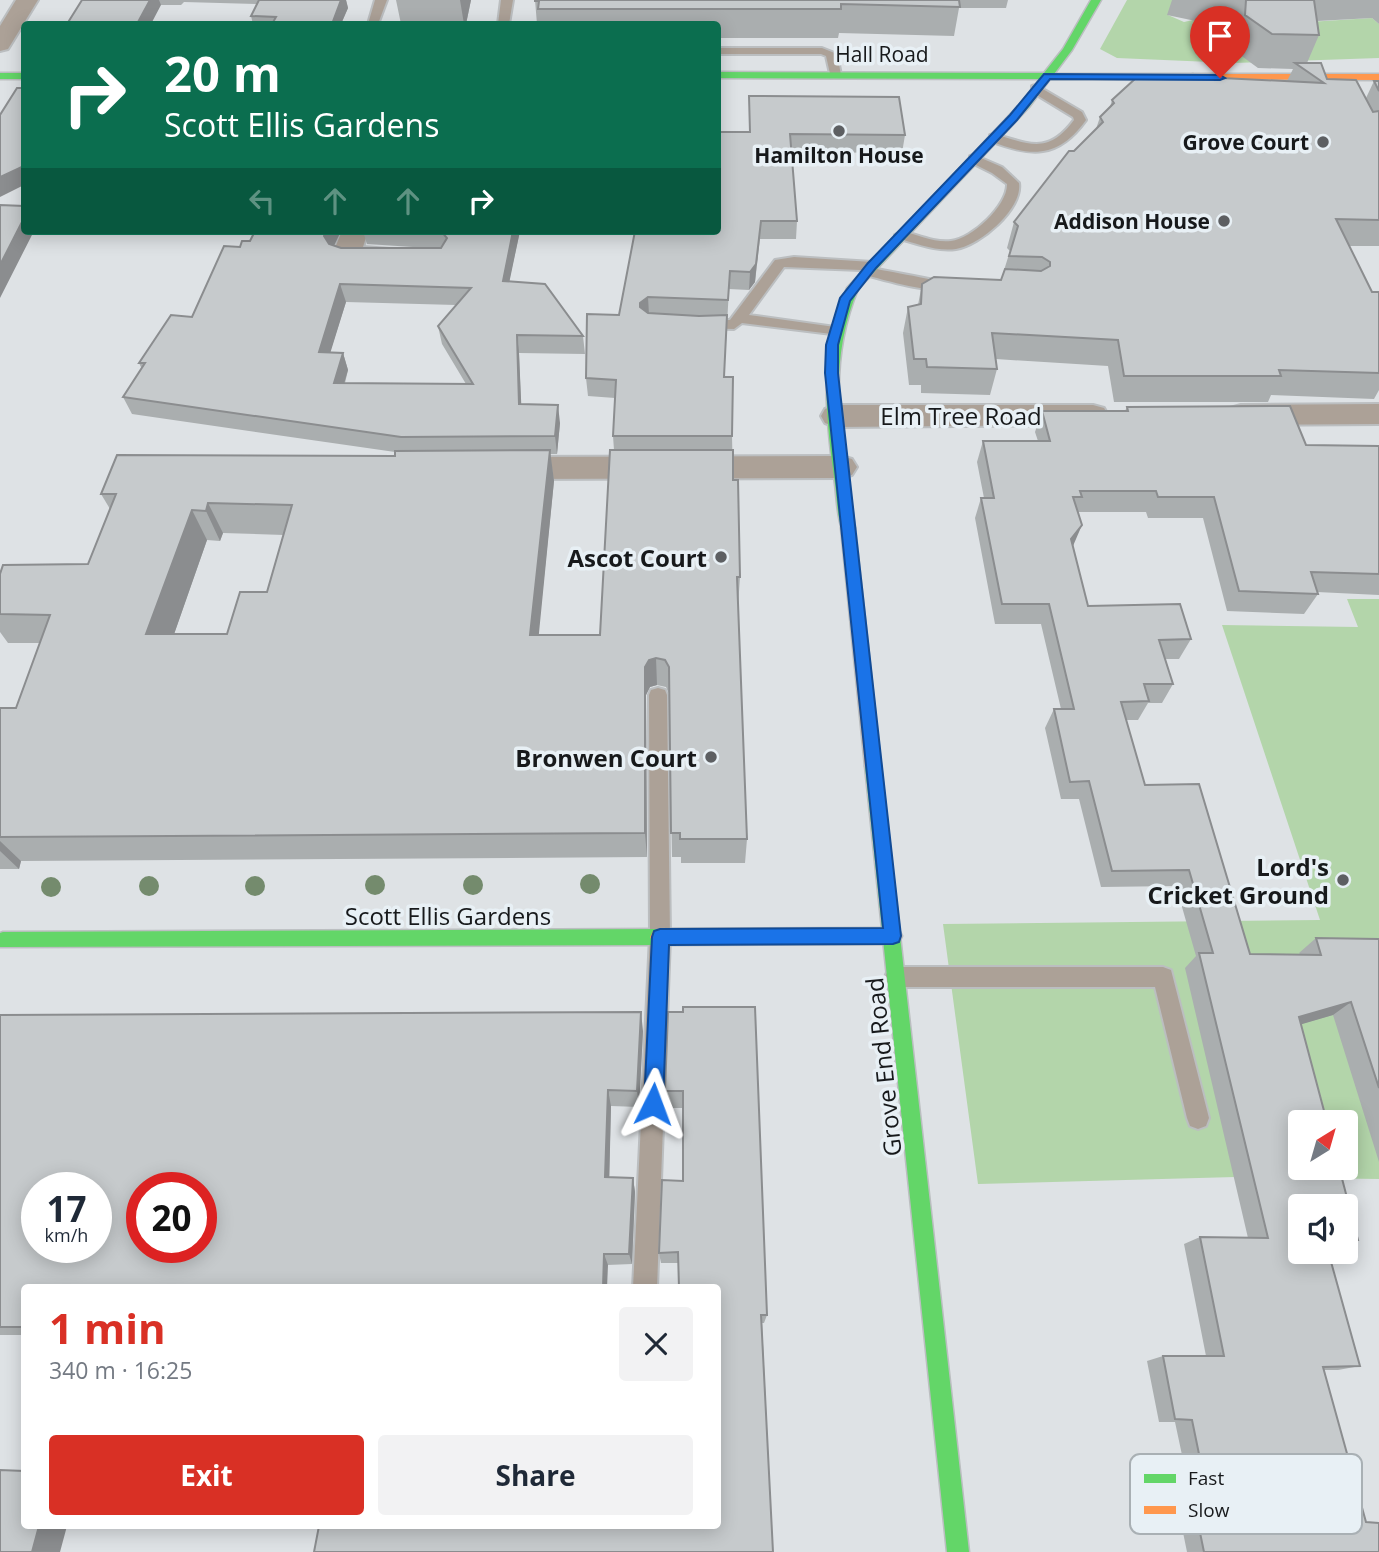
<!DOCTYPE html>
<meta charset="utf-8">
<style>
:root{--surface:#fff;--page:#f2f2f3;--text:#1f2937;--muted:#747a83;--accent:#d93025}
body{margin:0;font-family:"Open Sans",sans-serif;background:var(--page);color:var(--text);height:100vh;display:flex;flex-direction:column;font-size:26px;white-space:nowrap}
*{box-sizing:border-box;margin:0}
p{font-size:23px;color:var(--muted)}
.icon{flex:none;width:38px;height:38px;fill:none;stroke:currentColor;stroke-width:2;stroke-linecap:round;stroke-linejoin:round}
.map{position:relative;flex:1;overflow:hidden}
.details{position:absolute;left:21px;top:1284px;width:700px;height:245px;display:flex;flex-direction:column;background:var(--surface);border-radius:7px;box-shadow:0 4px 18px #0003}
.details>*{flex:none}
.banner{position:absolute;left:21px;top:21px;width:700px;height:214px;border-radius:7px;box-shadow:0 4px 18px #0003;background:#0b6e4f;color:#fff;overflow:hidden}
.needle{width:46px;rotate:37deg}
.tools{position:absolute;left:1288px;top:1110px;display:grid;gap:14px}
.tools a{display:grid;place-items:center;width:70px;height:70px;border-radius:7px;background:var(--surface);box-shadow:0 4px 18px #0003;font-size:35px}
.speed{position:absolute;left:21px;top:1172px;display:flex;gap:14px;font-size:35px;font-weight:700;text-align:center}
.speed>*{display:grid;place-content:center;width:91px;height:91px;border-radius:50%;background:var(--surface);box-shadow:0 4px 18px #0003;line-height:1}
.speed small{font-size:18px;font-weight:400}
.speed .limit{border:10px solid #d22;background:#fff;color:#111}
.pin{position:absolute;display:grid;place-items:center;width:60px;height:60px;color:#fff;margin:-72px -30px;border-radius:50% 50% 50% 0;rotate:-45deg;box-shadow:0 0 7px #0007}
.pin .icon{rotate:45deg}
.me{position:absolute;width:77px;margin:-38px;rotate:3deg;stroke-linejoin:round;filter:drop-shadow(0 0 5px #0008)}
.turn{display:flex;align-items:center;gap:24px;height:147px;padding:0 28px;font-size:32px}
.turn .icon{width:91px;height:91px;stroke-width:2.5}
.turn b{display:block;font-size:49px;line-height:60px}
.lanes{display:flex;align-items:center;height:66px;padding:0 28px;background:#0003;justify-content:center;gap:35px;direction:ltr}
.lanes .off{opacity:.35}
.round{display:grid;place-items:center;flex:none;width:74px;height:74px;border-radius:7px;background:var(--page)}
.summary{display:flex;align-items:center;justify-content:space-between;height:119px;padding:0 28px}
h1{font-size:42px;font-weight:700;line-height:52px;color:var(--accent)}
.action{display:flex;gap:14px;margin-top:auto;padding:14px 28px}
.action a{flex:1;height:80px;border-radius:7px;background:var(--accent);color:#fff;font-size:28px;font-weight:700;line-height:80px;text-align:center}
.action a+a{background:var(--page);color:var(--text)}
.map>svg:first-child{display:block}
.green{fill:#b3d5aa;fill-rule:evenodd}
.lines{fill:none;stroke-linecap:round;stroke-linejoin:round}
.lane-casing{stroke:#bbbec0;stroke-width:4}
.street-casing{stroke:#bbbec0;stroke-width:4}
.fast-casing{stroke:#bbbec0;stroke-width:3}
.slow-casing{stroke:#bbbec0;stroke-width:3}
.lane{fill:#aca197;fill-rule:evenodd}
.street{fill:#aca197;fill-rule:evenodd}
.fast{fill:#63d668;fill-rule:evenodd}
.slow{fill:#ff974d;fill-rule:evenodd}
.tree{fill:#748b6d}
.wall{fill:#aaaeaf;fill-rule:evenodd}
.shaded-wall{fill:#8b8d8f}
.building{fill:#c6cacc;stroke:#8b8d8f;stroke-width:2;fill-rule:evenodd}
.route{fill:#1a73e8;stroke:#114b97;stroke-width:2}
.poi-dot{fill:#5d5f62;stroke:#e8f0f5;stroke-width:2.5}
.labels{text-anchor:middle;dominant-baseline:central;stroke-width:7;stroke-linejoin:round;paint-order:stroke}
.far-street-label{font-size:21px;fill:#17191b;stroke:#e8f0f5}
.far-poi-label{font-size:21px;font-weight:bold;fill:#17191b;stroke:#e8f0f5;text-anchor:end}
.street-label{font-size:24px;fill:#17191b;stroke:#e8f0f5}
.poi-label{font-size:24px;font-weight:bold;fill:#17191b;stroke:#e8f0f5;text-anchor:end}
.key{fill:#e8f0f5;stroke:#a9b0b4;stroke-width:2}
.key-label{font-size:19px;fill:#17191b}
</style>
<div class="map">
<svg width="1379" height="1552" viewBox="0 0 1379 1552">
<rect width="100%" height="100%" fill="#dee2e5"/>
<path class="green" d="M1127 0H1176L1168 15 1184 22 1193 20 1229 28 1236 44 1277 24 1372 18 1379 24V58L1234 63 1117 58 1100 49Z
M1347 599H1379V1179L1235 1177 978 1184 943 924 1320 920 1222 625 1358 627ZM1300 1122H1346V1167H1300Z"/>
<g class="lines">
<defs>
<path id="lane" d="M375 0H387L378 24H368Z
M501 0H513L509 24H498Z
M718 48H822L837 54 841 75 831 78 826 56 821 54H718Z
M1036 85 1082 112 1086 120C1058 159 1031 157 990 141V135L994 134C1030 144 1048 155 1074 120L1073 117 1032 92V86Z
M974 155 1002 167 1019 183C1023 209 980 245 956 249 937 252 915 243 897 238L895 235 902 231C918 235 935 243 951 241 972 239 1008 205 1007 184L992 173 970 162V156Z
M794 257 872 262 879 266 877 269C890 272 951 282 956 286 943 298 881 279 862 274L861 270 784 267 749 315 835 327 842 332 840 335 742 323 734 329 696 328 694 325 701 320H730L775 260Z
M658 688 665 690 667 695 670 937 657 1288H633L650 937 649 695 651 690Z
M896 967H1163L1171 970 1209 1118 1206 1126 1198 1129 1190 1126 1187 1118 1155 987H896L888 984 885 977 888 970Z"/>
<path id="street" d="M16 0H38L8 49 0 51V26Z
M342 231H368L363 247 402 250 406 256 402 262 392 264 336 261 332 255Z
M1379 404V424L1241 425 1230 422 1226 415 1230 408 1241 405Z
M836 405H1093L1104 408 1108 415 1104 422 1093 425 836 427 825 423 821 416 825 409Z
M841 456 852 459 857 467 852 475 841 478 500 479 489 476 484 468 489 460 500 457Z"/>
<path id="fast" d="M1091 0H1101L1072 50 1054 74H1193L1198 77 1193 80 1050 79 1029 107 858 289C824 371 843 444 855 528L853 532H843C837 518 837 499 835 484 825 413 819 355 847 288L1021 103 1040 79 718 78V72L1044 73 1063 49Z
M0 73H24V79H0Z
M873 759 879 761 881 766 969 1552H947L865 766 867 761Z
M659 929 665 931 668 937 665 943 659 945 0 947V933L3 932Z"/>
<path id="slow" d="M1193 74H1379V80L1190 79V75Z
M848 523 855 528 881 766 879 771H867L865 766 841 528Z
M893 928 899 930 902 936 899 942 893 944 659 945 653 943 650 937 653 931 659 929Z"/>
</defs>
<use href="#lane" class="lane-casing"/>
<use href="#street" class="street-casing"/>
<use href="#fast" class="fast-casing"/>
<use href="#slow" class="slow-casing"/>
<use href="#lane" class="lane"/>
<use href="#street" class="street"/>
<use href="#fast" class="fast"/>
<use href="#slow" class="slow"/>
</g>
<g class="tree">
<circle cx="590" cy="884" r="10"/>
<circle cx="375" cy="885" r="10"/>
<circle cx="473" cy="885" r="10"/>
<circle cx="149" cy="886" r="10"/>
<circle cx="255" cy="886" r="10"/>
<circle cx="51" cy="887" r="10"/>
</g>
<path class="wall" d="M82 0H346L348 8 341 24H253L251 16 257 4 184 2 181 5H161Z
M396 0H471L466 24H401Z
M535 0H1008L1006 8H959L954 36 839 33 838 38H718V24H537Z
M1172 0H1379V24L1372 18 1317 21 1319 35 1307 63 1327 79 1366 98 1374 81H1379V246H1349L1372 292H1379V390L1374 399 1271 395 1268 402H1114L1108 366 996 359 997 369 990 395 921 393V385H909L903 333 908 307 918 305 922 284 1001 280 1010 251 1007 248 1014 222 1074 151 1096 129 1100 117 1110 107 1112 100 1287 81 1293 69 1258 68 1232 49 1234 29 1167 15Z
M749 96 905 135 902 153 791 152 797 221 796 239H760L755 282 749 290 729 289 724 377 732 436 733 480 740 577 738 606 747 839 745 863H681V857H672L669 694 666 687 657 685 650 687 646 695 647 857 21 861 19 869H0V708H16L40 643H8L0 632V574L88 564 110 509 101 494 395 456V452L132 414 123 397 142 369 139 363 192 317 240 247 250 241 341 231 334 246 341 248H428L367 244 363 231H520L509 281 583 336 585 354 519 353 521 404 560 423 557 454H550L554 481 538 635H600L614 450 613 436 615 398 588 396 586 378 619 315 749 132ZM346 302 456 305 438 326 442 344 466 384 345 383 348 370 343 353 330 352ZM223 533 284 535 267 592 227 634H174L207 540 220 541Z
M1127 407 1306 445 1379 446V595L1317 592 1318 594 1304 614 1227 611 1203 518H1148L1146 512H1077L1073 546 1088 606 1191 639 1179 659H1165L1173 684 1162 703H1148L1138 720H1126L1145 785 1250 954H1300L1299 953 1316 938 1379 939V1162L1333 1015 1301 1024 1358 1240 1346 1245V1206H1300L1360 1366 1338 1370H1324L1366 1522 1379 1552H1187L1174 1488H1189L1175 1422H1159L1147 1361 1163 1356H1206L1184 1244 1200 1237 1248 1238 1185 968 1196 956 1176 886 1101 887 1079 799H1061L1045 728 1054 709H1061L1041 624H995L975 518 981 498H984L977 462 983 441H1038L1035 432 1042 411H1125Z
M668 1012 767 1315 764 1323H762L773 1552 718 1526 678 1263H661L659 1253 683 1181V1108H666L665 1091Z
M0 1015 643 1031 639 1107 611 1106 609 1177 633 1178 635 1192 632 1264 24 1288V1335H0Z"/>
<path class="shaded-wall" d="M150 0H159L161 5 151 24H137Z
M341 0H346L348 8 341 24H332Z
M460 0H471L466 24H464Z
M24 166V185L0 197V177Z
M24 218V231H34L0 298V265Z
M761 221 755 282 749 290 750 272Z
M327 231H341L330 254 324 236Z
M513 231H520L506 298 503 281Z
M340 284 346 302 325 370 319 352Z
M648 297 649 315 640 325V303Z
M517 335 519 353 522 421 519 404Z
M343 353 348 370 339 401 334 383Z
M558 405 560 423 557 454 555 436Z
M550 450 554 481 536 663 530 635Z
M208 503 223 533 220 541 206 511Z
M192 510 207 540 164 663 146 634Z
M1082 525 1073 546 1062 559 1071 539Z
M656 658 657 685 650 687 646 695 647 857 645 833V667L649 660Z
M0 841 21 861 19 869 0 851Z
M1351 1002 1333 1015 1282 1030 1299 1017Z
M641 1012 643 1031 639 1107 637 1091Z
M608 1090 611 1106 609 1191 605 1177Z
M633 1178 635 1192 632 1264 629 1254Z
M604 1254 608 1265 607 1288H603Z
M39 1526H67L60 1552H32Z"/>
<path class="building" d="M82 0H150L137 24H67Z
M259 0H341L332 24H272L276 17 251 16Z
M535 0H959L960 7 841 4V9H538L539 1H535Z
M1246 0H1314L1319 35 1272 34 1245 15Z
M1295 63H1321L1327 79 1356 80 1373 112 1379 111V220L1336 219 1372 292H1379V373L1279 370 1281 376H1124L1118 340 992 333 997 369 927 367 926 359H914L908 307 921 304 922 284 934 277 1001 280 1005 269 1041 271 1050 266V262L1042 257 1009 256 1018 226 1014 222 1069 151H1074L1103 122 1100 117 1114 103 1112 100 1136 78 1197 79 1201 77 1324 83Z
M1374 81H1379V91Z
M17 88H24V166L0 177V115Z
M749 96 899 97 905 135 790 134 797 221H761L756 264 750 272 730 271 728 300 648 297 640 303V307L648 313 699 316 727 315 724 377H733L732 436H613L616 380 586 378 587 314 619 315 635 231H718V132H750Z
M0 205 24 206V218L0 265Z
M255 231H327L324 236 329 244 341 248H441L447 238 441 231H513L503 281 545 284 583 336 517 335 519 404 558 405 555 436 401 437 123 397 145 363H139L171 315 192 317 224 246 240 247 242 241H250ZM340 284 471 288 438 326 473 384 334 383 343 353 319 352Z
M1290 406 1306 445 1379 446V574L1311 572 1318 594 1239 591 1214 497H1158L1156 491H1080L1082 497H1073L1082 525 1071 539 1088 606 1180 604 1191 639 1159 640 1173 684H1144L1149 701 1121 702 1145 785 1199 784 1250 954 1321 955 1316 938 1379 939V1088L1351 1002 1299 1017 1327 1122H1300V1167H1339L1358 1240H1346V1206H1300V1251H1328L1360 1366 1323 1367 1366 1522 1379 1523V1552H1204L1191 1489 1206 1488 1192 1420 1175 1419 1163 1356H1224L1200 1237 1268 1238 1199 953H1213L1189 870 1112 871 1089 781 1070 782 1054 709H1074L1049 604H1002L981 498H994L983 441H1050L1042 411H1128L1127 407Z
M550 450 530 635H600L610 450H733V480H738L740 577H737L747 839H680V833H671L669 667 665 660 656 658 649 660 645 667V833L0 837V708H16L50 615 0 614V574L3 565 88 564 116 494H101L117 455 395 456V451ZM208 503 292 505 267 592H240L227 634H146L192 510 206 511Z
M683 1007H755L767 1315H761L773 1552H314L319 1526H718V1288H679L678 1252 659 1253 662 1180 683 1181V1091H665L668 1012H683Z
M641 1012 637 1091 608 1090 605 1177 633 1178 629 1254H604L603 1288H24V1327H0V1015ZM37 1188H96V1248H37ZM142 1188H201V1248H142Z
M0 1470 24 1471V1526H39L32 1552H0Z"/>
<path class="route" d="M1044 74 1220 75 1225 78 1220 80 1050 79 1017 120 876 268 850 301 838 345V373L901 936 899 942 893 944 669 945 663 1104 660 1111 653 1113 647 1111 644 1104 652 937 654 931 660 929 883 928 825 373 826 345 840 298 868 263 1010 115Z"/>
<g class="poi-dot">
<circle cx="839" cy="131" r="7"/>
<circle cx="1323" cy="142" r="7"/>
<circle cx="1224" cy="221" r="7"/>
<circle cx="721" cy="557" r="7"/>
<circle cx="711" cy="757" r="7"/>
<circle cx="1343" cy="880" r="7"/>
</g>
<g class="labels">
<g class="far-street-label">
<text x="882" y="54">Hall Road</text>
</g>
<g class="far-poi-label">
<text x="1309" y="142">Grove Court</text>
<text x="839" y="155" text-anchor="middle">Hamilton House</text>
<text x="1210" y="221">Addison House</text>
</g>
<g class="street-label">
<text x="961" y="415">Elm Tree Road</text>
<text x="448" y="915">Scott Ellis Gardens</text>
<text transform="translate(883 1067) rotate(-96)">Grove End Road</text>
</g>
<g class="poi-label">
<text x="707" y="557">Ascot Court</text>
<text x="697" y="757">Bronwen Court</text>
<text x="1329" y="866">Lord's<tspan x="1329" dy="28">Cricket Ground</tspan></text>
</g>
</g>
<rect x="1130" y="1454" width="232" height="80" rx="10" class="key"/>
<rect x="1144" y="1474" width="32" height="9" fill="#63d668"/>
<rect x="1144" y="1506" width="32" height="8" fill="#ff974d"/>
<g class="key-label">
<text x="1188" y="1485">Fast</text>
<text x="1188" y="1517">Slow</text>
</g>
</svg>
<div class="tools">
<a><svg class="needle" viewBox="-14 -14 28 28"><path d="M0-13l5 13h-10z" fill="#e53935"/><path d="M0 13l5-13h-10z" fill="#747a83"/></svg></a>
<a><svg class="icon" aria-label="sound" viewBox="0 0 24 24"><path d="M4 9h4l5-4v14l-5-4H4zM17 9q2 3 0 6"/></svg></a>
</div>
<div class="speed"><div>17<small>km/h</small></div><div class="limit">20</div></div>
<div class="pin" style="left:1220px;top:78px;background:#d93025"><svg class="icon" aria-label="arrive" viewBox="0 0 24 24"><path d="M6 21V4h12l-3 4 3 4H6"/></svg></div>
<svg class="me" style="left:653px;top:1104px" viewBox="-20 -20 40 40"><path d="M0-17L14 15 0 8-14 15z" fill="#1a73e8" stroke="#fff" stroke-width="4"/></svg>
<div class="banner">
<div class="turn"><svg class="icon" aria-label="right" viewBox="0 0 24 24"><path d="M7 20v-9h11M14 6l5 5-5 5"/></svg><div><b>20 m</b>Scott Ellis Gardens</div></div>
<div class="lanes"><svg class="icon off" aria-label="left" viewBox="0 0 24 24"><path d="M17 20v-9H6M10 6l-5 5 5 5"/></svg><svg class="icon off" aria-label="ahead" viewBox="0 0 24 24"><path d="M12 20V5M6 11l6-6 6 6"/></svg><svg class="icon off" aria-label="ahead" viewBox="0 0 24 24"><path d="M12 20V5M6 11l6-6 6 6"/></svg><svg class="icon" aria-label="right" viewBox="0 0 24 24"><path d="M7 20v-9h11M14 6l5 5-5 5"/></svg></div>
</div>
<section class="details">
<div class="summary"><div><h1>1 min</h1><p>340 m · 16:25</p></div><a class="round"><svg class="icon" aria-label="close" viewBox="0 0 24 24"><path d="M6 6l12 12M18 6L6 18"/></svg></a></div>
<div class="action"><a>Exit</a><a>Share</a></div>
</section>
</div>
